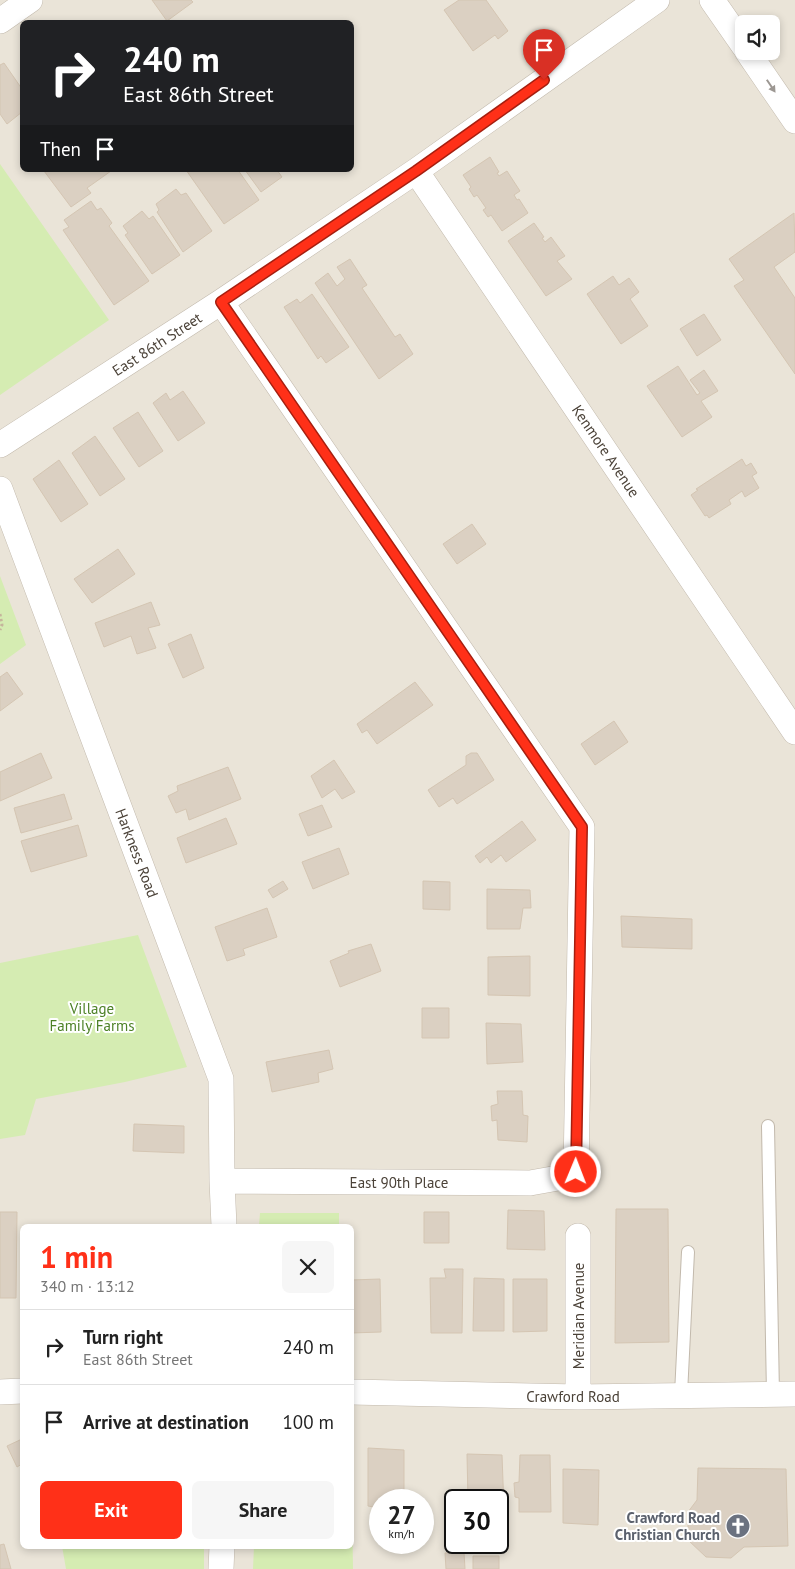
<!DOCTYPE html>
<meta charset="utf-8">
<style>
:root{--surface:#fff;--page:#f6f6f6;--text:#222;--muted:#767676;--line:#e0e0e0;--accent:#ff3018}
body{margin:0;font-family:"PT Sans",sans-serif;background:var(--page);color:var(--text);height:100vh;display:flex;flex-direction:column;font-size:19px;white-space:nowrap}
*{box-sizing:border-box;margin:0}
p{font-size:16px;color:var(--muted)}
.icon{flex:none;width:28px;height:28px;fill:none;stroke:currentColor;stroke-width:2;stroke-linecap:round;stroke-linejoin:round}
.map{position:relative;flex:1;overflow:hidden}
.sheet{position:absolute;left:20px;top:1224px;width:334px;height:325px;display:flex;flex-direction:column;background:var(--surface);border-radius:8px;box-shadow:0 2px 8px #0003}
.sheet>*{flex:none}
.hud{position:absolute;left:20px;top:20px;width:334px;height:152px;border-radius:8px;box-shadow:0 2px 8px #0003;background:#202124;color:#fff;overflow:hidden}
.controls{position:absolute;left:735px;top:15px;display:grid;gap:10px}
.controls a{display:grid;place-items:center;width:45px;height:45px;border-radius:8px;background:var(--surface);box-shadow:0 2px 8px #0003;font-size:25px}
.speed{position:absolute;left:369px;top:1489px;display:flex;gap:10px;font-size:25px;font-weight:700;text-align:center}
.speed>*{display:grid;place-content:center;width:65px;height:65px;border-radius:50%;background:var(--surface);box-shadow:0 2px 8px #0003;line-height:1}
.speed small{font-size:12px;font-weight:400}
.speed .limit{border:2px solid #111;border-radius:8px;background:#fff;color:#111}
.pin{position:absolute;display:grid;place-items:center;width:42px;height:42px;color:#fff;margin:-51px -21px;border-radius:50% 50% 50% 0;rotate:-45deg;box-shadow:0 0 5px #0007}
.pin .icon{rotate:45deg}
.me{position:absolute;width:55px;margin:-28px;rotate:1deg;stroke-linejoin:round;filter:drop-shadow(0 0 4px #0008)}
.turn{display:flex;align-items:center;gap:18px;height:105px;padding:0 20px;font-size:22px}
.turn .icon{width:65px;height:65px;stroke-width:2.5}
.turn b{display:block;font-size:35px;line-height:42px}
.then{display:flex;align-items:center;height:48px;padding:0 20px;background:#0003;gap:10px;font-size:19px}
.round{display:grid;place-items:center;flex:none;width:52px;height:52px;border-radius:8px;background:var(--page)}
.summary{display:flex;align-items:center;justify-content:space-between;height:85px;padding:0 20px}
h1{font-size:30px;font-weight:800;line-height:38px;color:var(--accent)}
.action{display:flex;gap:10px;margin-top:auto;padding:10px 20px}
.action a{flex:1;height:58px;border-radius:8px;background:var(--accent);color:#fff;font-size:20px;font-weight:800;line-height:58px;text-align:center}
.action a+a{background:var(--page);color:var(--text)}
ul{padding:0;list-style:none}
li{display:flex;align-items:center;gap:15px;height:75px;padding:0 20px;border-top:1px solid var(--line)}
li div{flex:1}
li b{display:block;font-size:19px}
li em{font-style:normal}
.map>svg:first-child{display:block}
.residential{fill:#eae4d8;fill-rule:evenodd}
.green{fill:#d5ecb2}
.building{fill:#dbd0c2;stroke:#d4c5b2}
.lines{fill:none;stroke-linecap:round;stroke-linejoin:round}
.service-casing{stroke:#c2b9ac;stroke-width:14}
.minor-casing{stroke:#c2b9ac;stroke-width:26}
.path{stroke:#c5b59c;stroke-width:3;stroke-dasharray:2.5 2.5;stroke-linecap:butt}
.service{stroke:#fff;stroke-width:12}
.minor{stroke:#fff;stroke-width:25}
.oneway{fill:#9c9792}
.route-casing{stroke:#a61f10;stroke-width:12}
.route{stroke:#ff3018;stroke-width:9}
.labels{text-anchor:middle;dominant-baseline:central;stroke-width:4;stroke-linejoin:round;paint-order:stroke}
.street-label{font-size:15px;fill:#4b4238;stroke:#fff}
.park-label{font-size:15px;fill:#4d8126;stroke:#fff}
.worship-label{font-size:15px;font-weight:bold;fill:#5b616d;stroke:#fff;text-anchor:end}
</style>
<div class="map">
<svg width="795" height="1569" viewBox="0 0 795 1569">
<rect width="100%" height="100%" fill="#f6f2eb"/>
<path class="residential" d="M0 0H795V1569H0ZM22 22H351V170H22ZM744 24H771V51H744ZM22 1226H351V1546H22ZM380 1500H422V1542H380ZM455 1500H498V1542H455Z"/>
<path class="green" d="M0 164 109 320 0 395Z
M0 576 26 645 0 664Z
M138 935 187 1067 125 1082 36 1099 25 1135 0 1139V963Z
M260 1213H339V1226H259Z
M351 1429 353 1569H253L254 1546H351Z
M62 1546H204V1569H66Z"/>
<path class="building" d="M152 0H191L193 2 167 21Z
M459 0H486L508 31 498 39 495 35 473 51 444 10Z
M4 63 22 89V112L7 124 0 114V65Z
M490 157 499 172 497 173 499 176 507 171 520 191 514 195 517 200 519 199 528 213 502 231 491 215 488 217 483 210 486 208 477 195 474 197 469 189 471 187 463 175Z
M45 170H110L111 171 87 188 91 193 71 207 44 171Z
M186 170H238L259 200 224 224Z
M245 170H277L282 177 261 192Z
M176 189 181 195 186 193 212 231 183 252 157 212 159 210 156 204Z
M91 201 97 210 101 208 112 223 109 226 149 281 114 305 63 230 69 227 64 220Z
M142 211 149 219 153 216 180 255 152 274 125 235 128 233 123 226Z
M794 213 795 252 774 267 795 298V374L734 286 744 280 729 259Z
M534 223 544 237 542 238 545 242 551 237 565 256 557 261 572 279 546 296 508 241Z
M350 259 367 285 362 288 395 337 400 334 413 354 379 379 315 283 328 273 337 286 345 279 337 267Z
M613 276 619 285 629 278 639 292 630 299 648 326 621 344 587 294Z
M312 294 349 347 326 363 321 356 318 359 284 307 297 299 300 303Z
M704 314 721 340 697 356 680 329Z
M678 366 697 395 700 393 690 380 704 370 718 391 701 401 712 417 682 437 647 386Z
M183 391 205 423 178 441 153 403 166 393 170 400Z
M138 412 163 451 139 467 113 428Z
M95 436 125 479 100 496 72 453Z
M742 459 746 466 751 463 757 473 752 476 759 488 745 497 742 491 729 500 731 504 709 518 707 515 705 516 691 495 698 490 696 489Z
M59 460 88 504 61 522 33 479Z
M472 524 486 544 457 564 443 544Z
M118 549 135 574 92 603 74 579Z
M151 602 160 625 148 628 156 648 137 654 131 636 104 647 95 623Z
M191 634 204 668 183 678 168 644Z
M7 672 23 694 0 711V677Z
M415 682 433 705 377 744 367 730 362 733 357 724Z
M614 721 628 742 595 765 581 744Z
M41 753 52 778 0 801V772Z
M471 753H477L494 780 457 804 453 798 439 807 428 790 466 765V756Z
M334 760 355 792 342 799 335 789 322 798 311 776Z
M228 767 241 799 189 820 186 809 176 813 168 796 178 791 177 786Z
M64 794 72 819 21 833 14 808Z
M322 805 332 827 308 836 299 814Z
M226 818 237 844 186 863 177 838Z
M522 821 536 840 506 862 501 855 491 863 487 857 480 863 475 856Z
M78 825 87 856 31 872 21 841Z
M339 848 349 874 313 889 302 862Z
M283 881 288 889 273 898 268 890Z
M423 881 450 882V910L423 909Z
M487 889 530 890 531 908H523L520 929H487Z
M267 908 277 937 243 949 245 955 227 961 215 927Z
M621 916 692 919V949L622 947Z
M371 944 381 971 340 987 330 961 349 953 348 951Z
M530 956V996L488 995V957Z
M422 1008H449V1038H422Z
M486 1023 521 1024 523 1062 487 1064Z
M329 1050 333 1069 318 1073 319 1082 272 1092 266 1062Z
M497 1091H522L523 1115 528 1116 527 1142 498 1140 497 1120 492 1121 491 1106 498 1104Z
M134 1124 184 1126V1153L133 1151Z
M616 1209H668L669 1342 615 1343Z
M508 1210 544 1211 545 1250 507 1249Z
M0 1212H17L16 1298H0Z
M424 1212H449V1243H424Z
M444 1269H463L462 1333H431L430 1278H446Z
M474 1278 504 1279V1331H473Z
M380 1279 381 1332 351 1333V1280Z
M513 1279H547V1331L513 1332Z
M22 1439V1464L17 1467 7 1446Z
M368 1448 404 1450V1500H380V1508L368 1506Z
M467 1454 502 1455 504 1509H499L498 1515V1500H468Z
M520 1455H550L551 1512H519V1498L515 1497 514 1483 519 1482Z
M698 1468 786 1469 788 1546 744 1547 731 1558 706 1557 688 1540V1512L697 1500Z
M563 1469 599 1470 598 1525 563 1523Z
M4 1544 11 1569H0V1545Z
M464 1552 465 1569H446L445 1553Z
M473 1556H499V1569H473Z"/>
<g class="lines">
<defs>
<path id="service" d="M768 1126 773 1394
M681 1394 688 1252"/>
<path id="minor" d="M712 0 744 46
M0 21 30 0
M747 51 795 121
M416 171 795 732
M221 302 582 827 576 1172 569 1176 530 1183 222 1181
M0 445 221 302 416 171 657 0
M0 489 221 1079 222 1181 224 1226
M578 1236V1397
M0 1392 22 1391
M351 1392 578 1397 795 1394
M221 1569 222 1546"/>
</defs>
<use href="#service" class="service-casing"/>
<use href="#minor" class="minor-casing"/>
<path class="path" d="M0 614 2 625 0 630"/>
<use href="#service" class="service"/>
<use href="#minor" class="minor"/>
</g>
<defs><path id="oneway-solid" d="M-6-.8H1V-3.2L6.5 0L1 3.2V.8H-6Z" transform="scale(1.25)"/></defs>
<use class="oneway" href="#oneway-solid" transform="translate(771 86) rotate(56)"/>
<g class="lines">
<defs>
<path id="route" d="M544 80 416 171 221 302 582 827 576 1172"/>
</defs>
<use href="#route" class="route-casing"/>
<use href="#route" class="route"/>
</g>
<defs>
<symbol id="church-disc" viewBox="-11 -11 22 22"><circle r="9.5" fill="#6b7280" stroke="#fff"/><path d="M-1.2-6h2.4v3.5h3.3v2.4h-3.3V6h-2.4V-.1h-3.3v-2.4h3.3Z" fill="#fff"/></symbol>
</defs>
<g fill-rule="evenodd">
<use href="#church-disc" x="724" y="1512" width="28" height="28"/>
</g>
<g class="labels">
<g class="street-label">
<text transform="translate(157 344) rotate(-33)">East 86th Street</text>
<text transform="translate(606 451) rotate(56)">Kenmore Avenue</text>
<text transform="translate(137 853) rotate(69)">Harkness Road</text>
<text x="399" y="1182">East 90th Place</text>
<text transform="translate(578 1316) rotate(-90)">Meridian Avenue</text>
<text x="573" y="1396">Crawford Road</text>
</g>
<g class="park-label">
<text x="92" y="1008">Village<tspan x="92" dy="17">Family Farms</tspan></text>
</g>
<g class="worship-label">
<text x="720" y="1517">Crawford Road<tspan x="720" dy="17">Christian Church</tspan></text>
</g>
</g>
</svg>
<div class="controls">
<a><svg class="icon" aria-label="sound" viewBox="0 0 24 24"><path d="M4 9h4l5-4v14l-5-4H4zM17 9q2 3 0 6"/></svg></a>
</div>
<div class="speed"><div>27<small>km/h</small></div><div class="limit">30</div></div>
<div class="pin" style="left:544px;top:80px;background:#d93025"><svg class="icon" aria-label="arrive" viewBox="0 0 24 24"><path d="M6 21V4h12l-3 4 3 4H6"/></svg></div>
<svg class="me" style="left:576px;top:1172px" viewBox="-20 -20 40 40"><circle r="17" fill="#ff3018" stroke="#fff" stroke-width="3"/><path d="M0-11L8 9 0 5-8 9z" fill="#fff"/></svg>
<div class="hud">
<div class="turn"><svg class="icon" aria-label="right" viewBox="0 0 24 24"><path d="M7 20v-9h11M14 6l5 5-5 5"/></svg><div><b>240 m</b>East 86th Street</div></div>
<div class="then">Then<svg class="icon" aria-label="arrive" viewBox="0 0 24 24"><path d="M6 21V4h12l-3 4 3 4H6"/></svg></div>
</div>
<section class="sheet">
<div class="summary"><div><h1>1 min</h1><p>340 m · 13:12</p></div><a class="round"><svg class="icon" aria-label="close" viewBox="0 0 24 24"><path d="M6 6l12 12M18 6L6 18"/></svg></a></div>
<ul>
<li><svg class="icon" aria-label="right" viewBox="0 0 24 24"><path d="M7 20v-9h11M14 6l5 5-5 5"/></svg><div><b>Turn right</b><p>East 86th Street</p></div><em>240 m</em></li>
<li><svg class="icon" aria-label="arrive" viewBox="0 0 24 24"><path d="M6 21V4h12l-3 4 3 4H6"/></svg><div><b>Arrive at destination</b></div><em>100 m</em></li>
</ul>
<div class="action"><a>Exit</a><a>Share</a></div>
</section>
</div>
